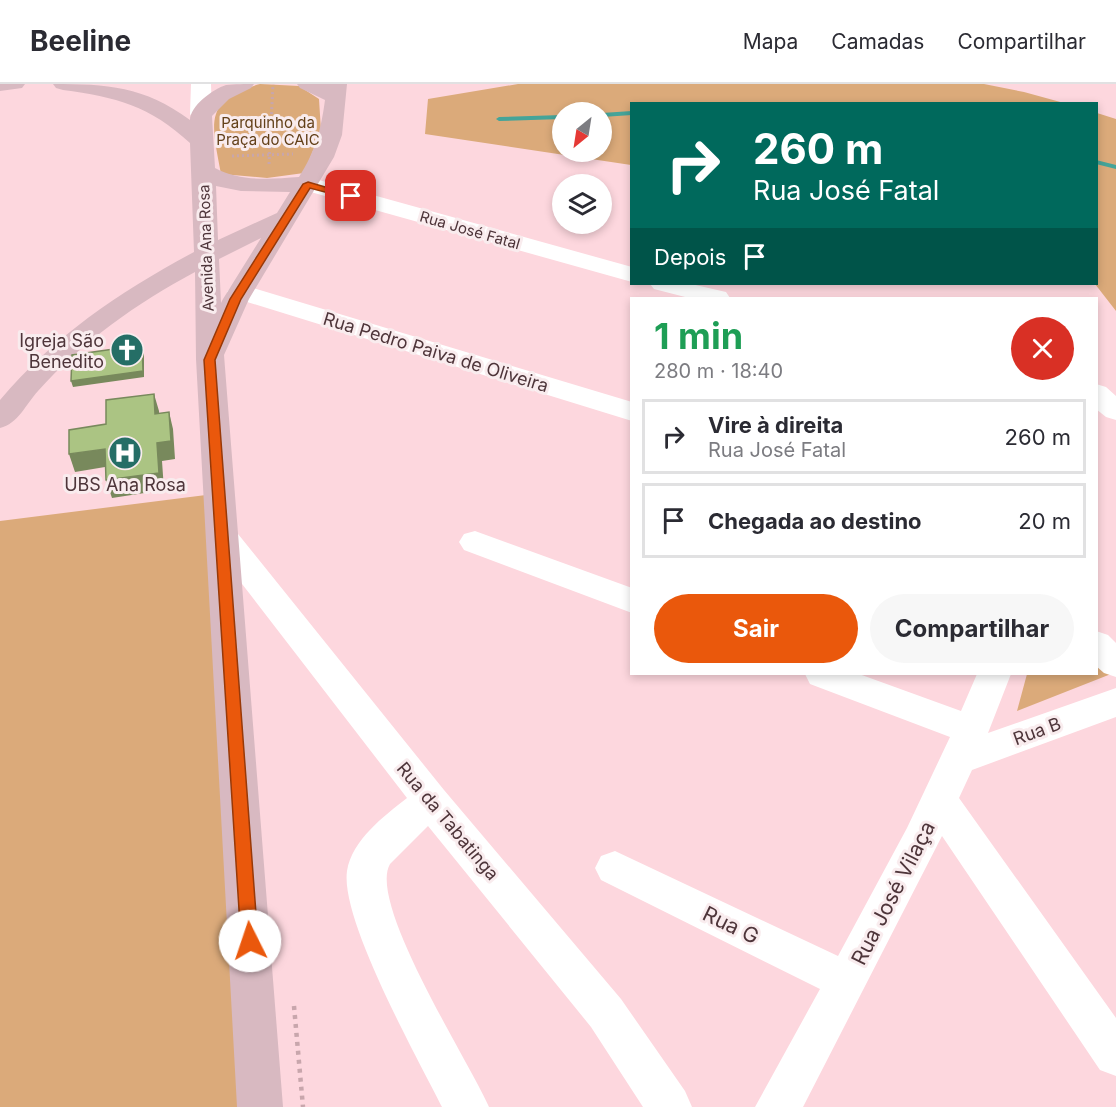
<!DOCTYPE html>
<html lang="pt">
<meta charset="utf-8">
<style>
:root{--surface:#fff;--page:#f7f7f7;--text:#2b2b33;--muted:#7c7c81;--line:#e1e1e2;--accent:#ea580c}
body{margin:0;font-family:Inter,sans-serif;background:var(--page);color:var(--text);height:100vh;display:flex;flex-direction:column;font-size:22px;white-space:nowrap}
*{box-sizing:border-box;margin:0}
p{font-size:20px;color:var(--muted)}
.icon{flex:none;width:33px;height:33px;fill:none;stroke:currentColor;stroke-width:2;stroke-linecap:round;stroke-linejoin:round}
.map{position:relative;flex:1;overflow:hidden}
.sheet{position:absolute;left:630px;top:213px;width:468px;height:378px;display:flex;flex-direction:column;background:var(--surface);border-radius:0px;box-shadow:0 3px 9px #0003}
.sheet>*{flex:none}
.guide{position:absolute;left:630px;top:18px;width:468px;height:183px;border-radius:0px;box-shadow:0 3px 9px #0003;background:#00695c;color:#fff;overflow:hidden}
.needle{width:39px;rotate:210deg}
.buttons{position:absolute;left:552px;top:18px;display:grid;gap:12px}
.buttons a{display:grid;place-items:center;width:60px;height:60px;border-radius:50%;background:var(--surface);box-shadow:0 3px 9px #0003;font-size:30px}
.pin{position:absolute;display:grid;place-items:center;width:51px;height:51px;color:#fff;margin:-26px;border-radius:12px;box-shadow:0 3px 9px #0006}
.me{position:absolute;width:66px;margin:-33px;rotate:356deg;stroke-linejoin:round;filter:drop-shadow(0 0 4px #0008)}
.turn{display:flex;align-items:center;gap:21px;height:126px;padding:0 24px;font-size:27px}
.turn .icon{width:78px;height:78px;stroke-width:2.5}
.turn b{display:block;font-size:42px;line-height:51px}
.then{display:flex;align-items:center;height:57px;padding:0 24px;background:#0003;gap:12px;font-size:22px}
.round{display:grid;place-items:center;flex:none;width:63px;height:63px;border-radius:32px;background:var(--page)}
.head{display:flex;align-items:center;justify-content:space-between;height:102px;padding:0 24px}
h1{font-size:36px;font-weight:700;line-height:45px;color:#1e9e55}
.button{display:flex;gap:12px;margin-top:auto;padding:12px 24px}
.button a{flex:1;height:69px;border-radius:36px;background:var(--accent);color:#fff;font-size:24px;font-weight:700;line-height:69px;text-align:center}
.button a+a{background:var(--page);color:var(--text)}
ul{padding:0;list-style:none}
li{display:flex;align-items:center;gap:18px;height:75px;margin:0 12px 9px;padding:0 12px;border:3px solid var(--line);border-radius:0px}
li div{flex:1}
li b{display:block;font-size:22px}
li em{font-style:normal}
header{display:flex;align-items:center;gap:36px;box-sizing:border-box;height:84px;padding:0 30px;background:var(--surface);border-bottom:2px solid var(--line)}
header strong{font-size:28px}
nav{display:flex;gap:33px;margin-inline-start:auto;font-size:21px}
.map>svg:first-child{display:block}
.green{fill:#dbaa7a;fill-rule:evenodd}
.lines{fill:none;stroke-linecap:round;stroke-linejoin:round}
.stream{fill:#45a499;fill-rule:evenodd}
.path-far1{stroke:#c8a6ac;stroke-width:3;stroke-dasharray:2 3;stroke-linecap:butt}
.path{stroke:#c8a6ac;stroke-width:4.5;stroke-dasharray:4 5;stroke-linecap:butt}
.street{fill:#fff;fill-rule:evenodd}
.secondary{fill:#d8b9c1;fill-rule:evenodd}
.shaded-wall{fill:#78895c}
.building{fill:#abc483;stroke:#78895c;stroke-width:1.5}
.route{fill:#ea580c;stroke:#983908;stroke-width:1.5}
.labels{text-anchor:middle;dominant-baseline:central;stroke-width:6;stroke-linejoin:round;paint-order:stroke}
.far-park-label{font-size:15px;fill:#634019;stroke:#f9ecee}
.far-street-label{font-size:15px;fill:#4e353a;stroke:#f9ecee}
.poi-label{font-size:18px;fill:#4e353a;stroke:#f9ecee;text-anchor:end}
.street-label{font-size:18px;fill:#4e353a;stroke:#f9ecee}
.near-street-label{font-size:21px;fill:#4e353a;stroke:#f9ecee}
</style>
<header>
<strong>Beeline</strong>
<nav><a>Mapa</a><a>Camadas</a><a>Compartilhar</a></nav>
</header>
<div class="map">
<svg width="1116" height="1023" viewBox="0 0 1116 1023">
<rect width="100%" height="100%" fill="#fdd7de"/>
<path class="green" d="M260 0 299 2 319 15 321 47 304 89 267 94 221 90C212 40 202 16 260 0Z
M518 0H984L1024 8 1064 19 632 20 631 81 425 50 428 15ZM602 28V68H562V28Z
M1097 29 1116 35V227L1095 200Z
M206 411 238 1023H0V437Z
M1097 575 1111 590 1017 627 1027 590H1096Z"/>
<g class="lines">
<path class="stream" d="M632 27V31L602 33V29Z
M562 31V35L499 37 496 35 499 33Z
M1096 76 1116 81V85L1096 80Z"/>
<path class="path-far1" d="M232 72 293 70
M269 80 273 0"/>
<path class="path" d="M294 922 303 1023"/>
<path class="street" d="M191 0H211L212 30 209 35H193L190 30Z
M308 93 632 183V198L300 105 296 100 300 95Z
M240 200 632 318V337L231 213 227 208 231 203Z
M650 200H691L726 208 730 214H689L654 205Z
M1096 300 1106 303 1116 312V336L1106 333 1096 325Z
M223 442 234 445 444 706 621 915 685 1007 692 1023H643L591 943 428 742 390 780C367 819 470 979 489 1023H442C418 975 340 836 347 787 352 756 384 732 407 714L212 461 207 453 212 445Z
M475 447 632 504V529L464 466 459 458 464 450Z
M1096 547 1108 551 1116 559V593L1104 589 1096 582Z
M805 590H859L961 627 977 590H1011L988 649 1116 604V633L972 686 959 714 1116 934V992L1100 986 942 752 803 1023H755L820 905 601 796 595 784 601 772 615 767 838 872 907 744 950 653 810 600Z"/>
<path class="secondary" d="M0 0H25L22 4 0 7Z
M53 0C107 0 144 2 190 36 190 22 213 5 226 1 234 0 246 0 254 0L251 4 229 15 212 32 215 84C241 98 270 95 299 93 315 68 321 46 325 16L300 4 297 0H347L342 51 334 73 249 215 224 271 283 1023H237L196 275 195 188C137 219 82 258 38 307 26 320 18 340 0 344V316C54 252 121 207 194 168L190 59C150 22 116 13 63 6L56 4ZM216 102 241 107 290 108 277 129 218 156ZM261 154 223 215 221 219 219 175Z"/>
</g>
<path class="shaded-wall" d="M142 261 144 267V293L73 303 71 297Z
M154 310 159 327 160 347 155 330Z
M169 328 173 345 175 375 162 377 164 406 112 414 106 396 157 359Z
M105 365 111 382 75 388 69 370Z"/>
<path class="building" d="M142 261 143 287 71 297 72 271Z
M154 310 155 330 169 328 171 357 157 359 159 389 106 396 105 365 69 370V346L106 340V316Z"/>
<path class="route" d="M308 98 356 112 351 115 310 104 241 215 215 276 258 857 256 862 250 865 244 862 241 857 204 276 230 215 303 100Z"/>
<defs>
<symbol id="church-disc" viewBox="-11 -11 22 22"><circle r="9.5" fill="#256e66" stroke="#f9ecee"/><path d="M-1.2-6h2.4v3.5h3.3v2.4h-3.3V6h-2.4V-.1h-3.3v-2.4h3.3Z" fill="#fff"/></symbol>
<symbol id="hospital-disc" viewBox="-11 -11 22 22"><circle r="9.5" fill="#256e66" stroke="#f9ecee"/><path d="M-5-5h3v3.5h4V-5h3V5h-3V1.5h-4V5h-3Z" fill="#fff"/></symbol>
</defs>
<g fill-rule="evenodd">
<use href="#church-disc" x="108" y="247" width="38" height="38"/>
<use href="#hospital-disc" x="106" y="350" width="38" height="38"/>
</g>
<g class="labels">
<g class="far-park-label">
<text x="268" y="38">Parquinho da<tspan x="268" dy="17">Praça do CAIC</tspan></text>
</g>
<g class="far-street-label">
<text transform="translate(470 146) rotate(16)">Rua José Fatal</text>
<text transform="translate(206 164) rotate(-92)">Avenida Ana Rosa</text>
</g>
<g class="poi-label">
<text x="104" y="256">Igreja São<tspan x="104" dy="21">Benedito</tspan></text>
<text x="125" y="400" text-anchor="middle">UBS Ana Rosa</text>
</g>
<g class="street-label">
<text transform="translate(436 268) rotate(17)">Rua Pedro Paiva de Oliveira</text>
<text transform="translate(1037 647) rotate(-20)">Rua B</text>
<text transform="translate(448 737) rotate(50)">Rua da Tabatinga</text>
</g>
<g class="near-street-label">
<text transform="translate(893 809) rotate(-63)">Rua José Vilaça</text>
<text transform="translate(731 841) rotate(26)">Rua G</text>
</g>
</g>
</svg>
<div class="buttons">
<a><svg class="needle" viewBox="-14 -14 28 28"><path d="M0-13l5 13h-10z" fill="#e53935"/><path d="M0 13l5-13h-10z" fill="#7c7c81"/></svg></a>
<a><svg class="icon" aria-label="layers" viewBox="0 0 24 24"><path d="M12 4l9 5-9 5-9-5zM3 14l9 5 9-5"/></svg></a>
</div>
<div class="pin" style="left:351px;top:112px;background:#d93025"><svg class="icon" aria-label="arrive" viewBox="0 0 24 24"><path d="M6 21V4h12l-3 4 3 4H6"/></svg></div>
<svg class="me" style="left:250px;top:857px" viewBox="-20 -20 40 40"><circle r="19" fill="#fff"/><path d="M0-13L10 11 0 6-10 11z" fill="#ea580c"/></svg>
<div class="guide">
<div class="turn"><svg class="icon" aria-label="right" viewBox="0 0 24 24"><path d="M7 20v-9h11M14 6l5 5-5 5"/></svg><div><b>260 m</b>Rua José Fatal</div></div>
<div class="then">Depois<svg class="icon" aria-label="arrive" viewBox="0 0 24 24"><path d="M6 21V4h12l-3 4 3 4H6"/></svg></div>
</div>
<section class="sheet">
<div class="head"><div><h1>1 min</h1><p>280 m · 18:40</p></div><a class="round" style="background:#d93025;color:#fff"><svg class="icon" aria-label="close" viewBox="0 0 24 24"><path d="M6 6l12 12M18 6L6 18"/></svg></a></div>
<ul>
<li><svg class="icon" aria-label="right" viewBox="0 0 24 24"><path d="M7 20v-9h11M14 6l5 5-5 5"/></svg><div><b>Vire à direita</b><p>Rua José Fatal</p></div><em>260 m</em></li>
<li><svg class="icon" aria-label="arrive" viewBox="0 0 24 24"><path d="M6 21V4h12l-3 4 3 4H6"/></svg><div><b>Chegada ao destino</b></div><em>20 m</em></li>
</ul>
<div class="button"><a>Sair</a><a>Compartilhar</a></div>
</section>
</div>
